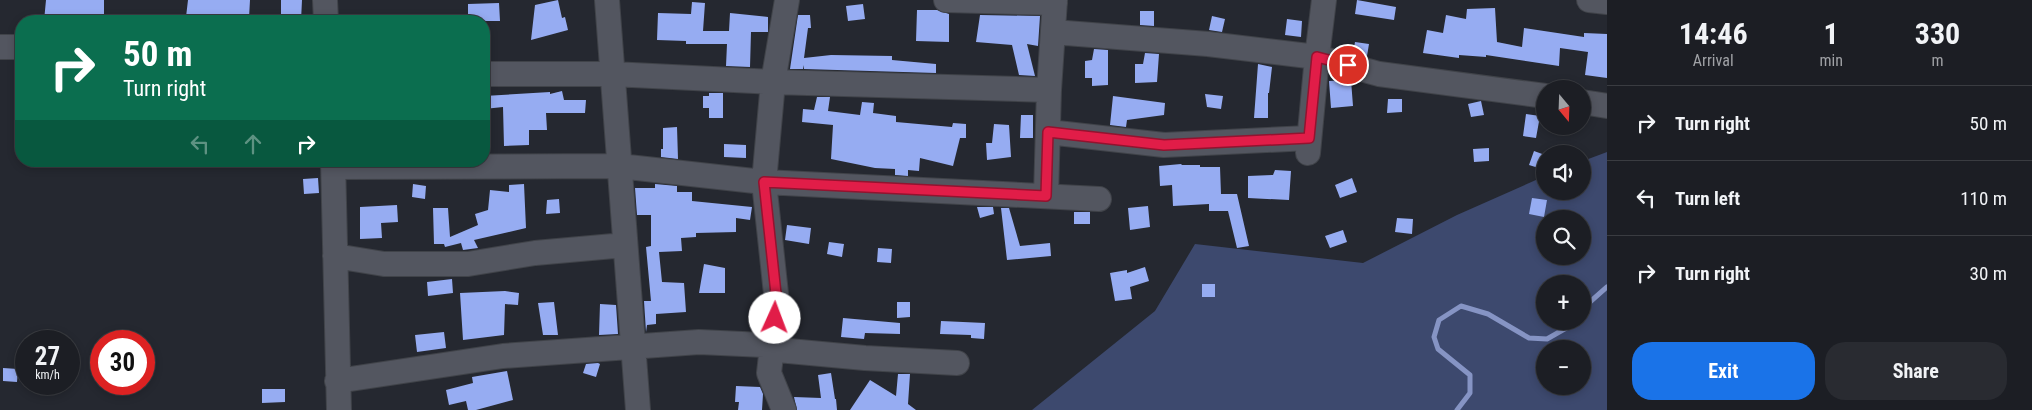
<!DOCTYPE html>
<meta charset="utf-8">
<style>
:root{--surface:#1c1e24;--page:#292b31;--text:#f1f3f6;--muted:#a0a2a6;--line:#3a3c41;--accent:#1a73e8}
body{margin:0;font-family:"Roboto Condensed",sans-serif;background:var(--page);color:var(--text);height:100vh;display:flex;flex-direction:column;font-size:19px;white-space:nowrap}
*{box-sizing:border-box;margin:0}
p{font-size:16px;color:var(--muted)}
.icon{flex:none;width:28px;height:28px;fill:none;stroke:currentColor;stroke-width:2;stroke-linecap:round;stroke-linejoin:round}
.map{position:relative;flex:1;overflow:hidden}
.sheet{display:flex;flex-direction:column;background:var(--surface);width:425px}
.sheet>*{flex:none}
.guide{position:absolute;left:15px;top:15px;width:475px;height:152px;border-radius:20px;box-shadow:0 2px 8px #0003,0 0 0 1px var(--line);background:#0b6e4f;color:#fff;overflow:hidden}
.needle{width:32px;rotate:161deg}
.buttons{position:absolute;left:1536px;top:80px;display:grid;gap:10px}
.buttons a{display:grid;place-items:center;width:55px;height:55px;border-radius:50%;background:var(--surface);box-shadow:0 2px 8px #0003,0 0 0 1px var(--line);font-size:25px}
.speed{position:absolute;left:15px;top:330px;display:flex;gap:10px;font-size:25px;font-weight:700;text-align:center}
.speed>*{display:grid;place-content:center;width:65px;height:65px;border-radius:50%;background:var(--surface);box-shadow:0 2px 8px #0003,0 0 0 1px var(--line);line-height:1}
.speed small{font-size:12px;font-weight:400}
.speed .limit{border:8px solid #d22;background:#fff;color:#111}
.pin{position:absolute;display:grid;place-items:center;width:42px;height:42px;color:#fff;margin:-21px;border:2px solid #fff;border-radius:50%;box-shadow:0 1px 5px #0007}
.me{position:absolute;width:55px;margin:-28px;rotate:2deg;stroke-linejoin:round;filter:drop-shadow(0 0 4px #0008)}
.turn{display:flex;align-items:center;gap:18px;height:105px;padding:0 25px;font-size:22px}
.turn .icon{width:65px;height:65px;stroke-width:2.5}
.turn b{display:block;font-size:35px;line-height:42px}
.lanes{display:flex;align-items:center;height:48px;padding:0 25px;background:#0003;justify-content:center;gap:25px;direction:ltr}
.lanes .off{opacity:.35}
.eta{display:flex;justify-content:space-evenly;align-items:center;height:85px;text-align:center}
.eta b{font-size:30px;font-weight:700;line-height:35px}
.primary-button{display:flex;gap:10px;margin-top:auto;padding:10px 25px}
.primary-button a{flex:1;height:58px;border-radius:20px;background:var(--accent);color:#fff;font-size:20px;font-weight:700;line-height:58px;text-align:center}
.primary-button a+a{background:var(--page);color:var(--text)}
ul{padding:0;list-style:none}
li{display:flex;align-items:center;gap:15px;height:75px;padding:0 25px;border-top:1px solid var(--line)}
li div{flex:1}
li b{display:block;font-size:19px}
li em{font-style:normal}
main{display:flex;flex:1;min-height:0}
.map>svg:first-child{display:block}
.green{fill:#3d496e;fill-rule:evenodd}
.lines{fill:none;stroke-linecap:round;stroke-linejoin:round}
.stream{stroke:#8694c4;stroke-width:5}
.building{fill:#96acf2}
.minor-casing{stroke:#404349;stroke-width:26}
.minor{stroke:#535660;stroke-width:24}
.route-casing{stroke:#92132f;stroke-width:12}
.route{stroke:#e11d48;stroke-width:9}
</style>
<main>
<div class="map">
<svg width="1607" height="410" viewBox="0 0 1607 410">
<rect width="100%" height="100%" fill="#252830"/>
<path class="green" d="M1607 152V410H1032L1155 311 1195 244 1363 263 1457 215 1545 176V191H1582L1583 161ZM1545 219H1582V256H1545ZM1545 284H1582V321H1545ZM1545 349H1582V386H1545Z"/>
<g class="lines">
<path class="stream" d="M1582 309 1607 287
M1457 410 1470 393V375L1438 349 1434 337 1439 320 1461 306 1488 314 1529 338 1547 339 1568 327 1573 321"/>
</g>
<path class="building" d="M46 0H104V21H44Z
M188 0H250L249 18 230 17V21L186 17Z
M281 0H302L301 21H281Z
M558 0 562 18 565 17 568 30 531 40 535 5Z
M1357 0 1396 7 1394 20 1355 14Z
M692 2 705 3 703 31H729L730 13 768 17V32H751L750 67 726 66 727 44H686V41L657 40 658 13 691 14Z
M499 3 500 21H468V4Z
M863 4 865 19 848 21 846 6Z
M1495 8 1497 42 1522 47 1524 28 1584 37V33L1607 34V78L1585 75 1588 52 1560 48 1559 66 1486 55V57L1459 55V58L1423 53 1427 30 1443 33 1446 15 1466 19 1467 9Z
M917 10H937L949 14V42L916 41Z
M1140 11H1154V26L1140 25Z
M798 15H810L811 28H808L804 58 831 55 892 56V60L936 64V73L804 69 803 65V69H790Z
M980 15 1040 16 1038 46 1027 44 1035 76 1019 75 1012 45 976 42Z
M1212 16 1225 19 1222 32 1209 30Z
M1287 19 1302 21 1301 37 1285 35Z
M1355 42 1369 44 1367 56 1353 53Z
M1094 49 1108 50V85L1092 86V78H1085V61L1092 60Z
M1145 53 1159 54 1157 82 1135 83V64H1143Z
M1258 64 1272 67 1269 93H1268V118H1254Z
M1347 80H1351L1353 106 1331 108 1329 81Z
M562 91 564 100H586L585 113H546L547 130H529V145L504 146 503 107 484 109V96L550 92V94Z
M709 93H723V118H709V108H703V96H709Z
M1205 94 1223 96 1221 109 1207 107Z
M1113 96 1165 103 1164 115 1127 120 1126 127 1110 125Z
M817 97H830L828 111 860 115 862 102 874 103 873 113 896 116V122L952 127 953 123 966 124V138H960L953 166 920 158 919 171 908 170V176L895 175V169L875 168 831 159 833 125 802 122 803 109 814 110Z
M1388 99H1402V112L1387 113Z
M1481 101 1484 115 1471 117 1468 104Z
M1526 114 1540 116 1536 138 1523 136Z
M1021 115H1033V138H1020Z
M994 124 1009 125 1011 157 987 160 986 143H992Z
M677 127 678 159 661 157V149H663V128Z
M724 144 746 145V158L724 157Z
M1489 148V161L1474 162 1473 149Z
M1534 151 1545 155V170L1529 165Z
M1181 164 1182 165H1200V167H1220L1221 194H1237L1249 246 1237 248 1228 211H1209V204L1173 206 1172 185 1160 186 1159 166Z
M1275 170 1291 171 1289 200 1248 198V176L1273 175Z
M318 178 319 193 304 194 303 179Z
M1352 178 1357 192 1340 198 1335 185Z
M413 184 426 186 425 199 412 197Z
M524 184 526 228 474 240 478 248 463 250 461 243 445 247 444 244H434L433 208H448L450 237 478 225 475 214 488 210 490 190 509 192V185Z
M655 184 677 186V192H692V201L752 207 750 220 736 218V232L696 233V237L681 238 682 251 659 252 662 282 684 283 686 312 656 314V324L647 325 646 332 644 301H651L646 247 651 246V215H637L635 188H655Z
M1532 198 1547 200 1544 217 1529 214Z
M559 199 560 213 546 214 547 200Z
M397 205 398 222 381 223 382 238 360 239V207Z
M1148 206 1150 227 1130 230 1128 208Z
M977 207H993L994 214 980 218Z
M1001 208H1009L1020 246 1050 243 1051 256 1007 260Z
M1074 212H1090V224H1074Z
M1397 218 1413 219 1412 234 1395 232Z
M787 225 811 228 809 244 785 240Z
M1343 230 1347 242 1330 248 1325 236Z
M829 242 844 244 842 257 827 254Z
M878 248 892 249 891 263 877 262Z
M704 264 725 268V293H699Z
M1145 267 1149 281 1130 287 1132 299 1115 301 1110 273 1127 270V273Z
M452 279 453 293 428 296 427 282Z
M1202 284H1215V297H1202Z
M505 291 519 293 518 305 505 304 504 335 463 340 460 293Z
M554 302 558 335H543L538 303Z
M897 302H910V317L897 318Z
M600 304 616 305 618 334 599 335Z
M843 318 900 323V334L865 333 864 339 841 337Z
M941 321 985 323 984 339 971 338V335L940 334Z
M444 332 446 348 417 352 415 335Z
M598 363 600 364 596 377 583 373 586 364Z
M3 368 18 369 17 382 3 381Z
M507 371 513 400 476 410H468L466 401 449 405 446 390 473 383 472 377Z
M831 373 835 399H836L837 410H797L794 397 821 398 818 375Z
M898 374H910L908 404 916 410H850L870 380 896 396Z
M736 386 760 387 763 394 762 410H738L739 402H735Z
M262 389H285V402L262 403Z"/>
<g class="lines">
<defs>
<path id="minor" d="M325 0 326 21
M607 0 638 410
M946 0 1055 3
M1589 0 1607 2
M1053 32 1208 44 1317 57 1379 74 1545 96
M0 47H21
M484 74H612L773 82 1049 90
M1582 102 1607 106
M1048 132 1164 145 1309 138
M1308 153 1317 57 1324 0
M333 161 339 410
M333 167 619 166 764 182 1099 199
M1046 196 1049 90 1055 0
M335 256 384 264H468L535 253 625 245
M337 381 503 356 699 342 766 345 778 350 865 358 957 363
M784 410 769 373 777 303 764 182 773 82 787 0"/>
</defs>
<use href="#minor" class="minor-casing"/>
<use href="#minor" class="minor"/>
</g>
<g class="lines">
<defs>
<path id="route" d="M775 318 777 303 764 182 1046 196 1048 132 1164 145 1309 138 1317 57 1348 65"/>
</defs>
<use href="#route" class="route-casing"/>
<use href="#route" class="route"/>
</g>
</svg>
<div class="buttons">
<a><svg class="needle" viewBox="-14 -14 28 28"><path d="M0-13l5 13h-10z" fill="#e53935"/><path d="M0 13l5-13h-10z" fill="#a0a2a6"/></svg></a>
<a><svg class="icon" aria-label="sound" viewBox="0 0 24 24"><path d="M4 9h4l5-4v14l-5-4H4zM17 9q2 3 0 6"/></svg></a>
<a><svg class="icon" aria-label="search" viewBox="0 0 24 24"><circle cx="10" cy="10" r="6"/><path d="M15 15l6 6"/></svg></a>
<a>+</a>
<a>−</a>
</div>
<div class="speed"><div>27<small>km/h</small></div><div class="limit">30</div></div>
<div class="pin" style="left:1348px;top:65px;background:#d93025"><svg class="icon" aria-label="arrive" viewBox="0 0 24 24"><path d="M6 21V4h12l-3 4 3 4H6"/></svg></div>
<svg class="me" style="left:775px;top:318px" viewBox="-20 -20 40 40"><circle r="19" fill="#fff"/><path d="M0-13L10 11 0 6-10 11z" fill="#e11d48"/></svg>
<div class="guide">
<div class="turn"><svg class="icon" aria-label="right" viewBox="0 0 24 24"><path d="M7 20v-9h11M14 6l5 5-5 5"/></svg><div><b>50 m</b>Turn right</div></div>
<div class="lanes"><svg class="icon off" aria-label="left" viewBox="0 0 24 24"><path d="M17 20v-9H6M10 6l-5 5 5 5"/></svg><svg class="icon off" aria-label="ahead" viewBox="0 0 24 24"><path d="M12 20V5M6 11l6-6 6 6"/></svg><svg class="icon" aria-label="right" viewBox="0 0 24 24"><path d="M7 20v-9h11M14 6l5 5-5 5"/></svg></div>
</div>
</div>
<section class="sheet">
<div class="eta">
<div><b>14:46</b><p>Arrival</p></div>
<div><b>1</b><p>min</p></div>
<div><b>330</b><p>m</p></div>
</div>
<ul>
<li><svg class="icon" aria-label="right" viewBox="0 0 24 24"><path d="M7 20v-9h11M14 6l5 5-5 5"/></svg><div><b>Turn right</b></div><em>50 m</em></li>
<li><svg class="icon" aria-label="left" viewBox="0 0 24 24"><path d="M17 20v-9H6M10 6l-5 5 5 5"/></svg><div><b>Turn left</b></div><em>110 m</em></li>
<li><svg class="icon" aria-label="right" viewBox="0 0 24 24"><path d="M7 20v-9h11M14 6l5 5-5 5"/></svg><div><b>Turn right</b></div><em>30 m</em></li>
</ul>
<div class="primary-button"><a>Exit</a><a>Share</a></div>
</section>
</main>
